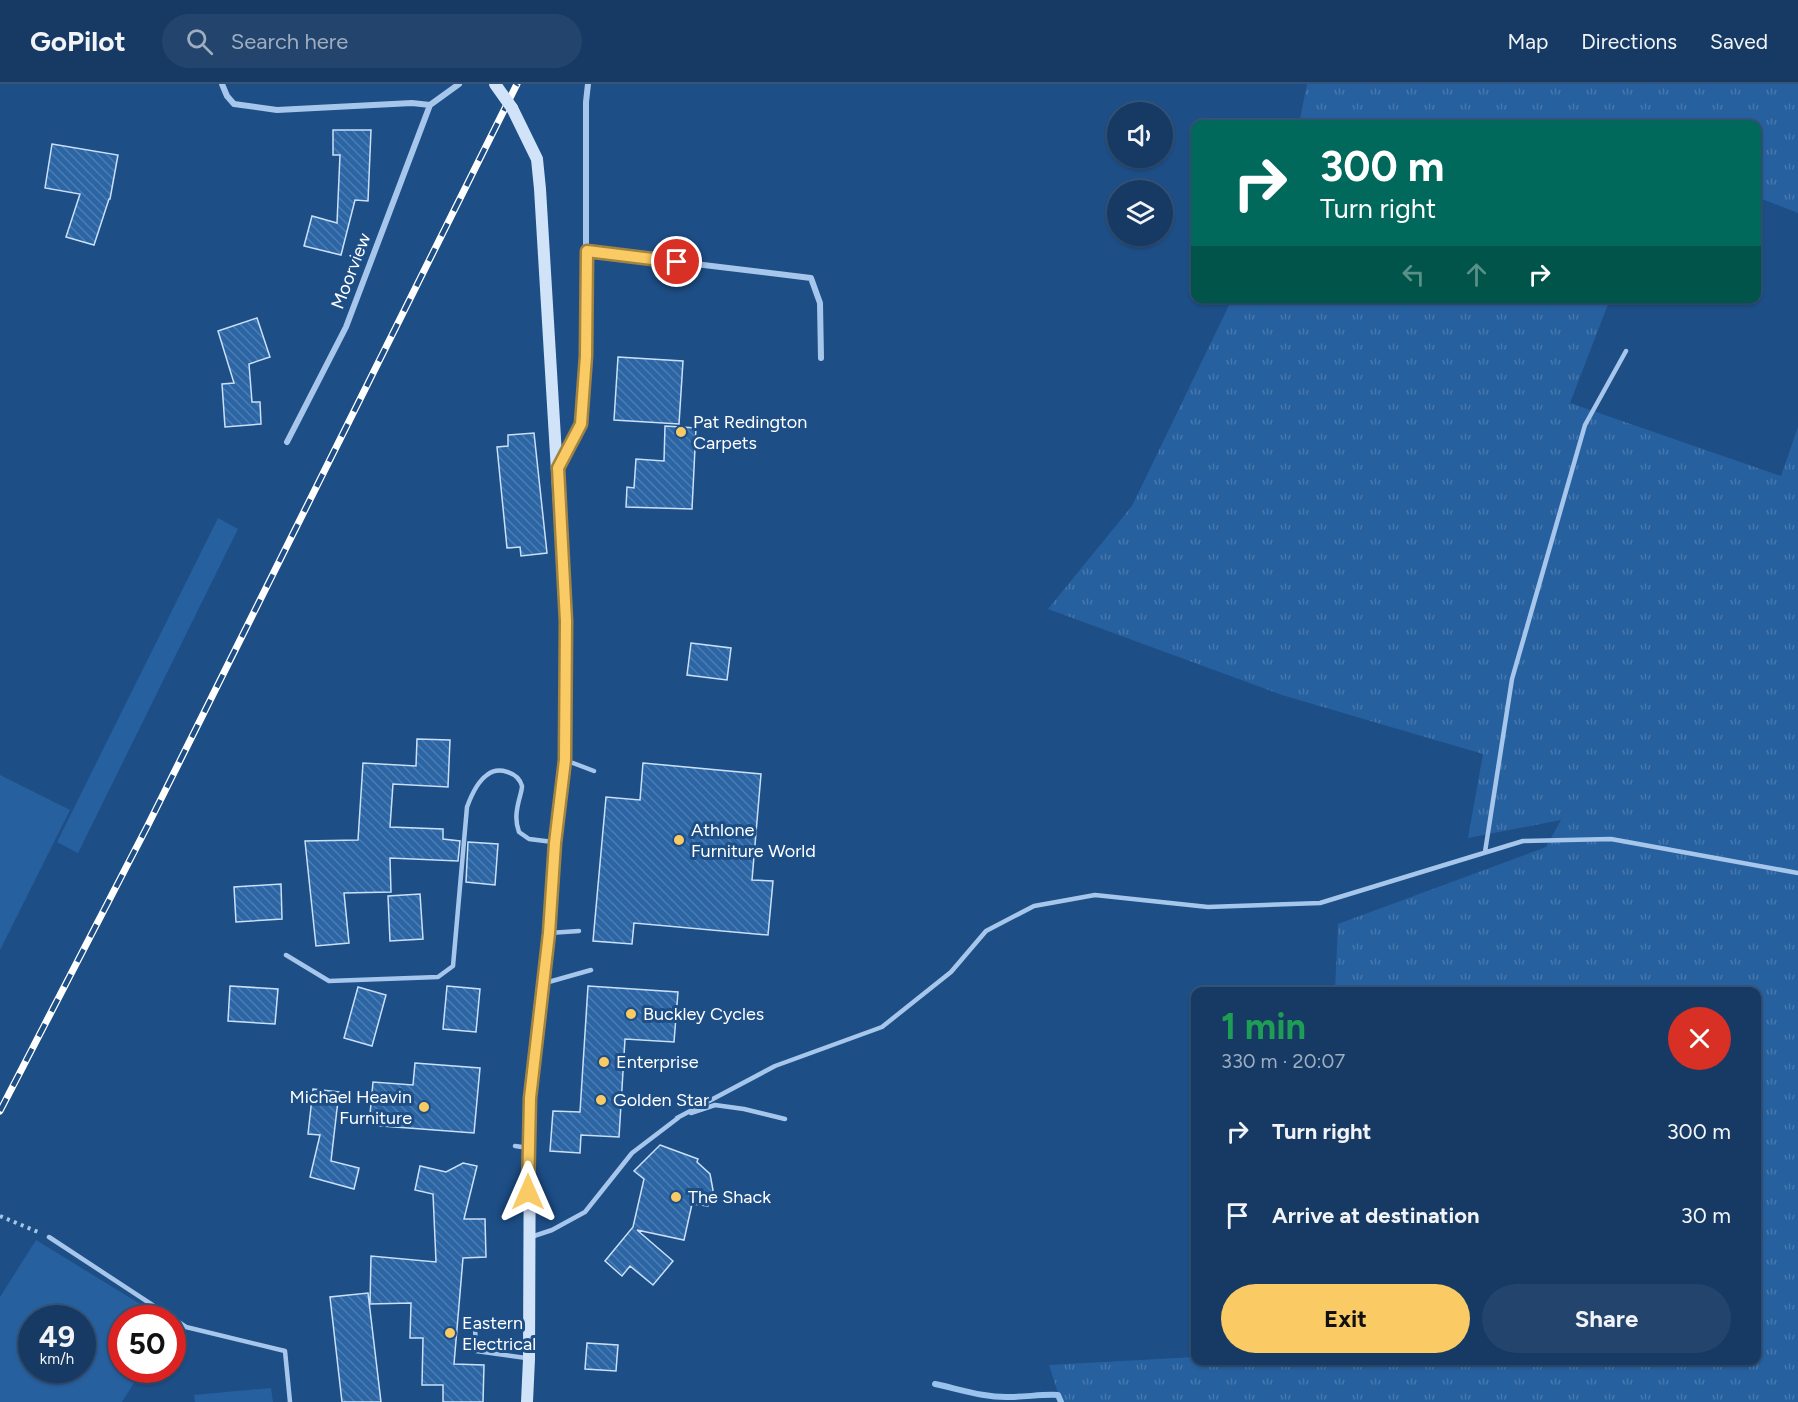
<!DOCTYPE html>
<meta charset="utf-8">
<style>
:root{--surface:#163a64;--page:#23456d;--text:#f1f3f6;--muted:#9eadbf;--line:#355478;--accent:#facb64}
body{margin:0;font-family:Figtree,sans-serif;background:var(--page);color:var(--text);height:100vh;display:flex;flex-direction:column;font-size:22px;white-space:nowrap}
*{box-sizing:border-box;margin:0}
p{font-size:20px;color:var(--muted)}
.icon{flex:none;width:33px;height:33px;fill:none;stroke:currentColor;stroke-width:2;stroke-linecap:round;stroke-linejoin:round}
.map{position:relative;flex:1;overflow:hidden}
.sheet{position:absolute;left:1191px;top:903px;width:570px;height:378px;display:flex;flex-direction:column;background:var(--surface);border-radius:12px;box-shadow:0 2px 4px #0004,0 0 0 2px var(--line)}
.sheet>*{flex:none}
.hud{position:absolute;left:1191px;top:36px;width:570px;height:183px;border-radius:12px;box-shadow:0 2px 4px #0004,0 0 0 2px var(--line);background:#00695c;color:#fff;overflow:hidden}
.buttons{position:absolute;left:1107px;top:18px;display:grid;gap:12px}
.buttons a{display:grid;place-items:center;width:66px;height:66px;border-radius:50%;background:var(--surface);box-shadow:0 2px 4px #0004,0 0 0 2px var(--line);font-size:30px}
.speed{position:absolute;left:18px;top:1221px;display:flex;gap:12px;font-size:30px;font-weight:700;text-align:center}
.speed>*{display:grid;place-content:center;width:78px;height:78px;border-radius:50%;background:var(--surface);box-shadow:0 2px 4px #0004,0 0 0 2px var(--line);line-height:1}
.speed small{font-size:15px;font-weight:400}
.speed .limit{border:9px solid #d22;background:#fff;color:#111}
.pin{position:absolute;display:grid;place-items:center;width:51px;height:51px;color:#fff;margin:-26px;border:3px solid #fff;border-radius:50%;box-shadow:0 2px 6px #0007}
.me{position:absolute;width:66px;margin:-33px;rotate:0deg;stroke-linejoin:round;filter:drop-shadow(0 0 4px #0008)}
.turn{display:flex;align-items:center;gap:21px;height:126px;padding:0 30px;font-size:27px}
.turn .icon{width:78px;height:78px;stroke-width:2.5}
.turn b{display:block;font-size:42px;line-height:51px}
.lanes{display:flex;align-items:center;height:57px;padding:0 30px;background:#0003;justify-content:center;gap:30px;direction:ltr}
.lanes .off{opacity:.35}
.round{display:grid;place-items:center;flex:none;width:63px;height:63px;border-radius:32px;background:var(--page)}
.headline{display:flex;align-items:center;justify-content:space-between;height:102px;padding:0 30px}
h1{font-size:36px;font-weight:700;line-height:45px;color:#1e9e55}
.button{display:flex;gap:12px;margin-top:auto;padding:12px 30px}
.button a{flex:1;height:69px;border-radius:36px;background:var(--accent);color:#111;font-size:24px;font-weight:700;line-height:69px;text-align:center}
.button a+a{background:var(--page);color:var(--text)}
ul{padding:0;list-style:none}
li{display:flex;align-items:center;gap:18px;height:84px;padding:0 30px}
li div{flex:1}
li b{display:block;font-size:22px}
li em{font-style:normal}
header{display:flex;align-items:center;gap:36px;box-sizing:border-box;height:84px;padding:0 30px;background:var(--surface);border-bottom:2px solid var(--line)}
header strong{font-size:28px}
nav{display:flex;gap:33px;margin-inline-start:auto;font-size:21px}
.search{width:420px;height:54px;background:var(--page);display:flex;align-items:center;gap:15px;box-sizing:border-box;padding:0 21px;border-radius:33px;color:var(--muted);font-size:22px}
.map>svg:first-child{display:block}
.grass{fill:url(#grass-tufts)}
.garden{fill:#27609f;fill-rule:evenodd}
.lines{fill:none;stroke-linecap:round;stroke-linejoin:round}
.stream{stroke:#99c2ed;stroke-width:6}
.building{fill:url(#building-back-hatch);stroke:#cae0f8;stroke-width:1.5}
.path{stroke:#a6c7eb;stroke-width:4;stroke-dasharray:3 4.5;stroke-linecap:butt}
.lane{stroke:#a6c7eb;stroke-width:4.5}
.street{stroke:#a6c7eb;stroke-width:6}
.secondary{stroke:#d1e3f8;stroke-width:12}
.rail-casing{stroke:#fff;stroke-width:7}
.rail{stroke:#1d4e86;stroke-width:4.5;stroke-dasharray:14;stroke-linecap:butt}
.secondary-bridge{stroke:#d1e3f8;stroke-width:12}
.route-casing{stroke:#a28441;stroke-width:15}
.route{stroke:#facb64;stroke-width:10}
.poi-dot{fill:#facb64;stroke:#1d4e86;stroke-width:2}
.labels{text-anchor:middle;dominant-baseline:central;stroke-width:6;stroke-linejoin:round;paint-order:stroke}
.street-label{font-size:18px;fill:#fff;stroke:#1d4e86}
.poi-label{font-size:18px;fill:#fff;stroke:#1d4e86;text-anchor:start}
</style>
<header>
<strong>GoPilot</strong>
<div class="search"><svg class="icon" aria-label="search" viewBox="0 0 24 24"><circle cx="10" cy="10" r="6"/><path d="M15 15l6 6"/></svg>Search here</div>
<nav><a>Map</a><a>Directions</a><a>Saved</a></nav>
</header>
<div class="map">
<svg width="1798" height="1318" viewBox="0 0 1798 1318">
<defs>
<pattern id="grass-tufts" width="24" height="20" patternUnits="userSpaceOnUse" patternTransform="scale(1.5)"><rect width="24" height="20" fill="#27609f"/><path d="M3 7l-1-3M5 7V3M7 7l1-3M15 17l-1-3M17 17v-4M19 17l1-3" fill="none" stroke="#4778ad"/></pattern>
<pattern id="building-back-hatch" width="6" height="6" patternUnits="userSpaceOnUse" patternTransform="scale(1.5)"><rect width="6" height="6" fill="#2c65a4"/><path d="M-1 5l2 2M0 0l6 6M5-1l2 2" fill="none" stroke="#4c7cb2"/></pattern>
</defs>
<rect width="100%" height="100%" fill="#1d4e86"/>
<path class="grass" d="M1307 0H1798V129L1757 113 1756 40H1299Z
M1232 215H1610L1570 319 1781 392 1798 343V1318H1061L1049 1281 1195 1273 1196 1276H1756V908L1335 907 1338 840 1546 763 1561 736 1468 754 1483 670 1282 611 1048 525 1132 422Z"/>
<path class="garden" d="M218 434 238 445 78 769 57 758Z
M0 691 70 726 0 866Z
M36 1156 163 1234H122V1286H142L122 1318H0V1213ZM32 1234H82V1286H32Z
M271 1304 273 1318H195L194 1311Z"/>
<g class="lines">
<path class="stream" d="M935 1300C959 1305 985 1314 1010 1313 1027 1313 1042 1310 1058 1311L1061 1318"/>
</g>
<path class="building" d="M333 46H371L368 117 355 116 341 171 304 162 312 132 337 139 340 71H333Z
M52 60 118 71 110 115H109L94 161 66 153 80 110 45 104Z
M257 234 270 273 249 280 252 318H260L261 340 225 343 222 300 234 299 218 247Z
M618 273 683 277 679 340 614 336Z
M665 342 696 344 692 425 626 423 627 403 634 404 636 375 664 377Z
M534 349 547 469 521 472 520 463 507 464 497 363 508 362V351Z
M691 559 731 564 727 596 687 591Z
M417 655 450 656 448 703 393 700 390 743 443 745V755L460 757 458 777 390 774 391 808 344 809 349 859 316 862 305 757 358 756 363 679 416 682Z
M643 679 761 690 752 796 773 797 768 851 634 839 632 860 593 857 606 713 640 716Z
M468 758 498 760 495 801 466 798Z
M281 800 282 835 236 838 234 803Z
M420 810 423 855 390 857 388 812Z
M230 902 278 905 275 940 228 937Z
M447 902 480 905 476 948 443 945Z
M588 902 678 908 674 958 625 955 619 1053 581 1051 580 1069 550 1067 553 1027 580 1028Z
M358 903 386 911 372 962 344 954Z
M415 979 480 984 474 1049 369 1041 373 998 413 1001Z
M313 1005 339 1008 331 1077 359 1084 354 1105 310 1093 320 1051 308 1050Z
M660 1061 698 1075 697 1078 710 1090 713 1106 708 1122 692 1120 684 1156 637 1146 673 1177 653 1201 630 1182 622 1192 605 1177 633 1143 644 1095 634 1087Z
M463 1079 477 1082 464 1135H485L486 1173 463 1174 454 1280 484 1281 483 1318H443V1301H422L423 1254H410L411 1219 370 1220 371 1172 436 1178 433 1110 415 1106 420 1082 446 1088Z
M368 1209 381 1318H342L330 1213Z
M587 1259 618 1261 616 1287 585 1285Z"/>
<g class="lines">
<path class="path" d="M0 1132 38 1148"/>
<path class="lane" d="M565 676 594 687
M1485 768 1512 595 1585 341 1626 267
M549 849 579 847
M286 871 329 897 438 893 453 882 467 723C471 712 477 698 487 691 498 682 518 688 522 702 522 706 520 712 519 716 516 728 515 737 519 748L529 755 553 758
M545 899 591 886
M691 1029 715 1021 744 1025 785 1035
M677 1034 775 982 882 943 951 888 986 847 1034 822 1095 811 1208 823 1320 819 1523 757 1611 755 1798 789
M515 1062 529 1064
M49 1153 186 1243 285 1267 290 1318
M531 1153 552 1146 585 1128 632 1069 678 1034
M475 1243 476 1267 526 1274"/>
<path class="street" d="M222 0 227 12 234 20 277 26 412 19 430 21
M587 167 811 194 820 219 821 274
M287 358 346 243 430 21 459 0
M559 384 581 340 586 272V18L588 0"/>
<path class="secondary" d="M512 24 537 75 540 105 566 537 565 676 555 759 549 849 530 1014 529 1275 527 1318"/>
<defs>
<path id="rail" d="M0 1027 148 741 517 0"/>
</defs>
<use href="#rail" class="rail-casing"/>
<use href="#rail" class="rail"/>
<path class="secondary-bridge" d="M495 0 512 24"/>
</g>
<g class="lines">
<defs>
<path id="route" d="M528 1108 530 1014 549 849 555 759 565 676 566 537 558 384 581 340 586 272 587 167 677 178"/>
</defs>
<use href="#route" class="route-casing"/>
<use href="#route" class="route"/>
</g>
<g class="poi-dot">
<circle cx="681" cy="348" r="6"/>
<circle cx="679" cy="756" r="6"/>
<circle cx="631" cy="930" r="6"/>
<circle cx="604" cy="978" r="6"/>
<circle cx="601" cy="1016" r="6"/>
<circle cx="424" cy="1023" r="6"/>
<circle cx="676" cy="1113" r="6"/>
<circle cx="450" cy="1249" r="6"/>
</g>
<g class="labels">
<g class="street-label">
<text transform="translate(351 187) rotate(-69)">Moorview</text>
</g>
<g class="poi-label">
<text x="693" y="338">Pat Redington<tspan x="693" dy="21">Carpets</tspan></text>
<text x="691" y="746">Athlone<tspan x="691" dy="21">Furniture World</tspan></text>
<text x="643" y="930">Buckley Cycles</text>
<text x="616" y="978">Enterprise</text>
<text x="412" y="1013" text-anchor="end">Michael Heavin<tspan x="412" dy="21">Furniture</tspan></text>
<text x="613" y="1016">Golden Star</text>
<text x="688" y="1113">The Shack</text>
<text x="462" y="1239">Eastern<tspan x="462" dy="21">Electrical</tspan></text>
</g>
</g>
</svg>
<div class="buttons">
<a><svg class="icon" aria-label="sound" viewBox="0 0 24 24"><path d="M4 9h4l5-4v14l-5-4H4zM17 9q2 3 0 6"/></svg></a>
<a><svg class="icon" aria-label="layers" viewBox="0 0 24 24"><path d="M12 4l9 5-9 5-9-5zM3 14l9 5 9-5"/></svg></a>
</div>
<div class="speed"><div>49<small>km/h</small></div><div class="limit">50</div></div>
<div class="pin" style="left:677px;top:178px;background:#d93025"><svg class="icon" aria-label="arrive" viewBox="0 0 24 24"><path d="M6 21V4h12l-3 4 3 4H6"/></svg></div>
<svg class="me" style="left:528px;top:1108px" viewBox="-20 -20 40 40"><path d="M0-17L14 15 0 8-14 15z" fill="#facb64" stroke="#fff" stroke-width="4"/></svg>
<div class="hud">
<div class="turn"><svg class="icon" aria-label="right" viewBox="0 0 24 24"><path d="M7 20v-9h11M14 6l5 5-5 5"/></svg><div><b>300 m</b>Turn right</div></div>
<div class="lanes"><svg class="icon off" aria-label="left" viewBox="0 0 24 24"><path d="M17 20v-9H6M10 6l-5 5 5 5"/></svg><svg class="icon off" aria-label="ahead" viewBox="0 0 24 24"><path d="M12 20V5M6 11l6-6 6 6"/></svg><svg class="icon" aria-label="right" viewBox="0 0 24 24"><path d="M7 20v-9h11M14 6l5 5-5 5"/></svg></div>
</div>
<section class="sheet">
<div class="headline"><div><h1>1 min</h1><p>330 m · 20:07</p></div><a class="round" style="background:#d93025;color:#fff"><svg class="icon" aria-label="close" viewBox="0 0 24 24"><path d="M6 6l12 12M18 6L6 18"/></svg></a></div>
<ul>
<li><svg class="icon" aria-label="right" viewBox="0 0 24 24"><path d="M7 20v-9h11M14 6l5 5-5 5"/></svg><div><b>Turn right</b></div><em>300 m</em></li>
<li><svg class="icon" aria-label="arrive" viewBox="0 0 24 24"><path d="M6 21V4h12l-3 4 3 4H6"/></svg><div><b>Arrive at destination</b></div><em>30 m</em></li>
</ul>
<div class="button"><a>Exit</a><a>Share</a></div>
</section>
</div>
